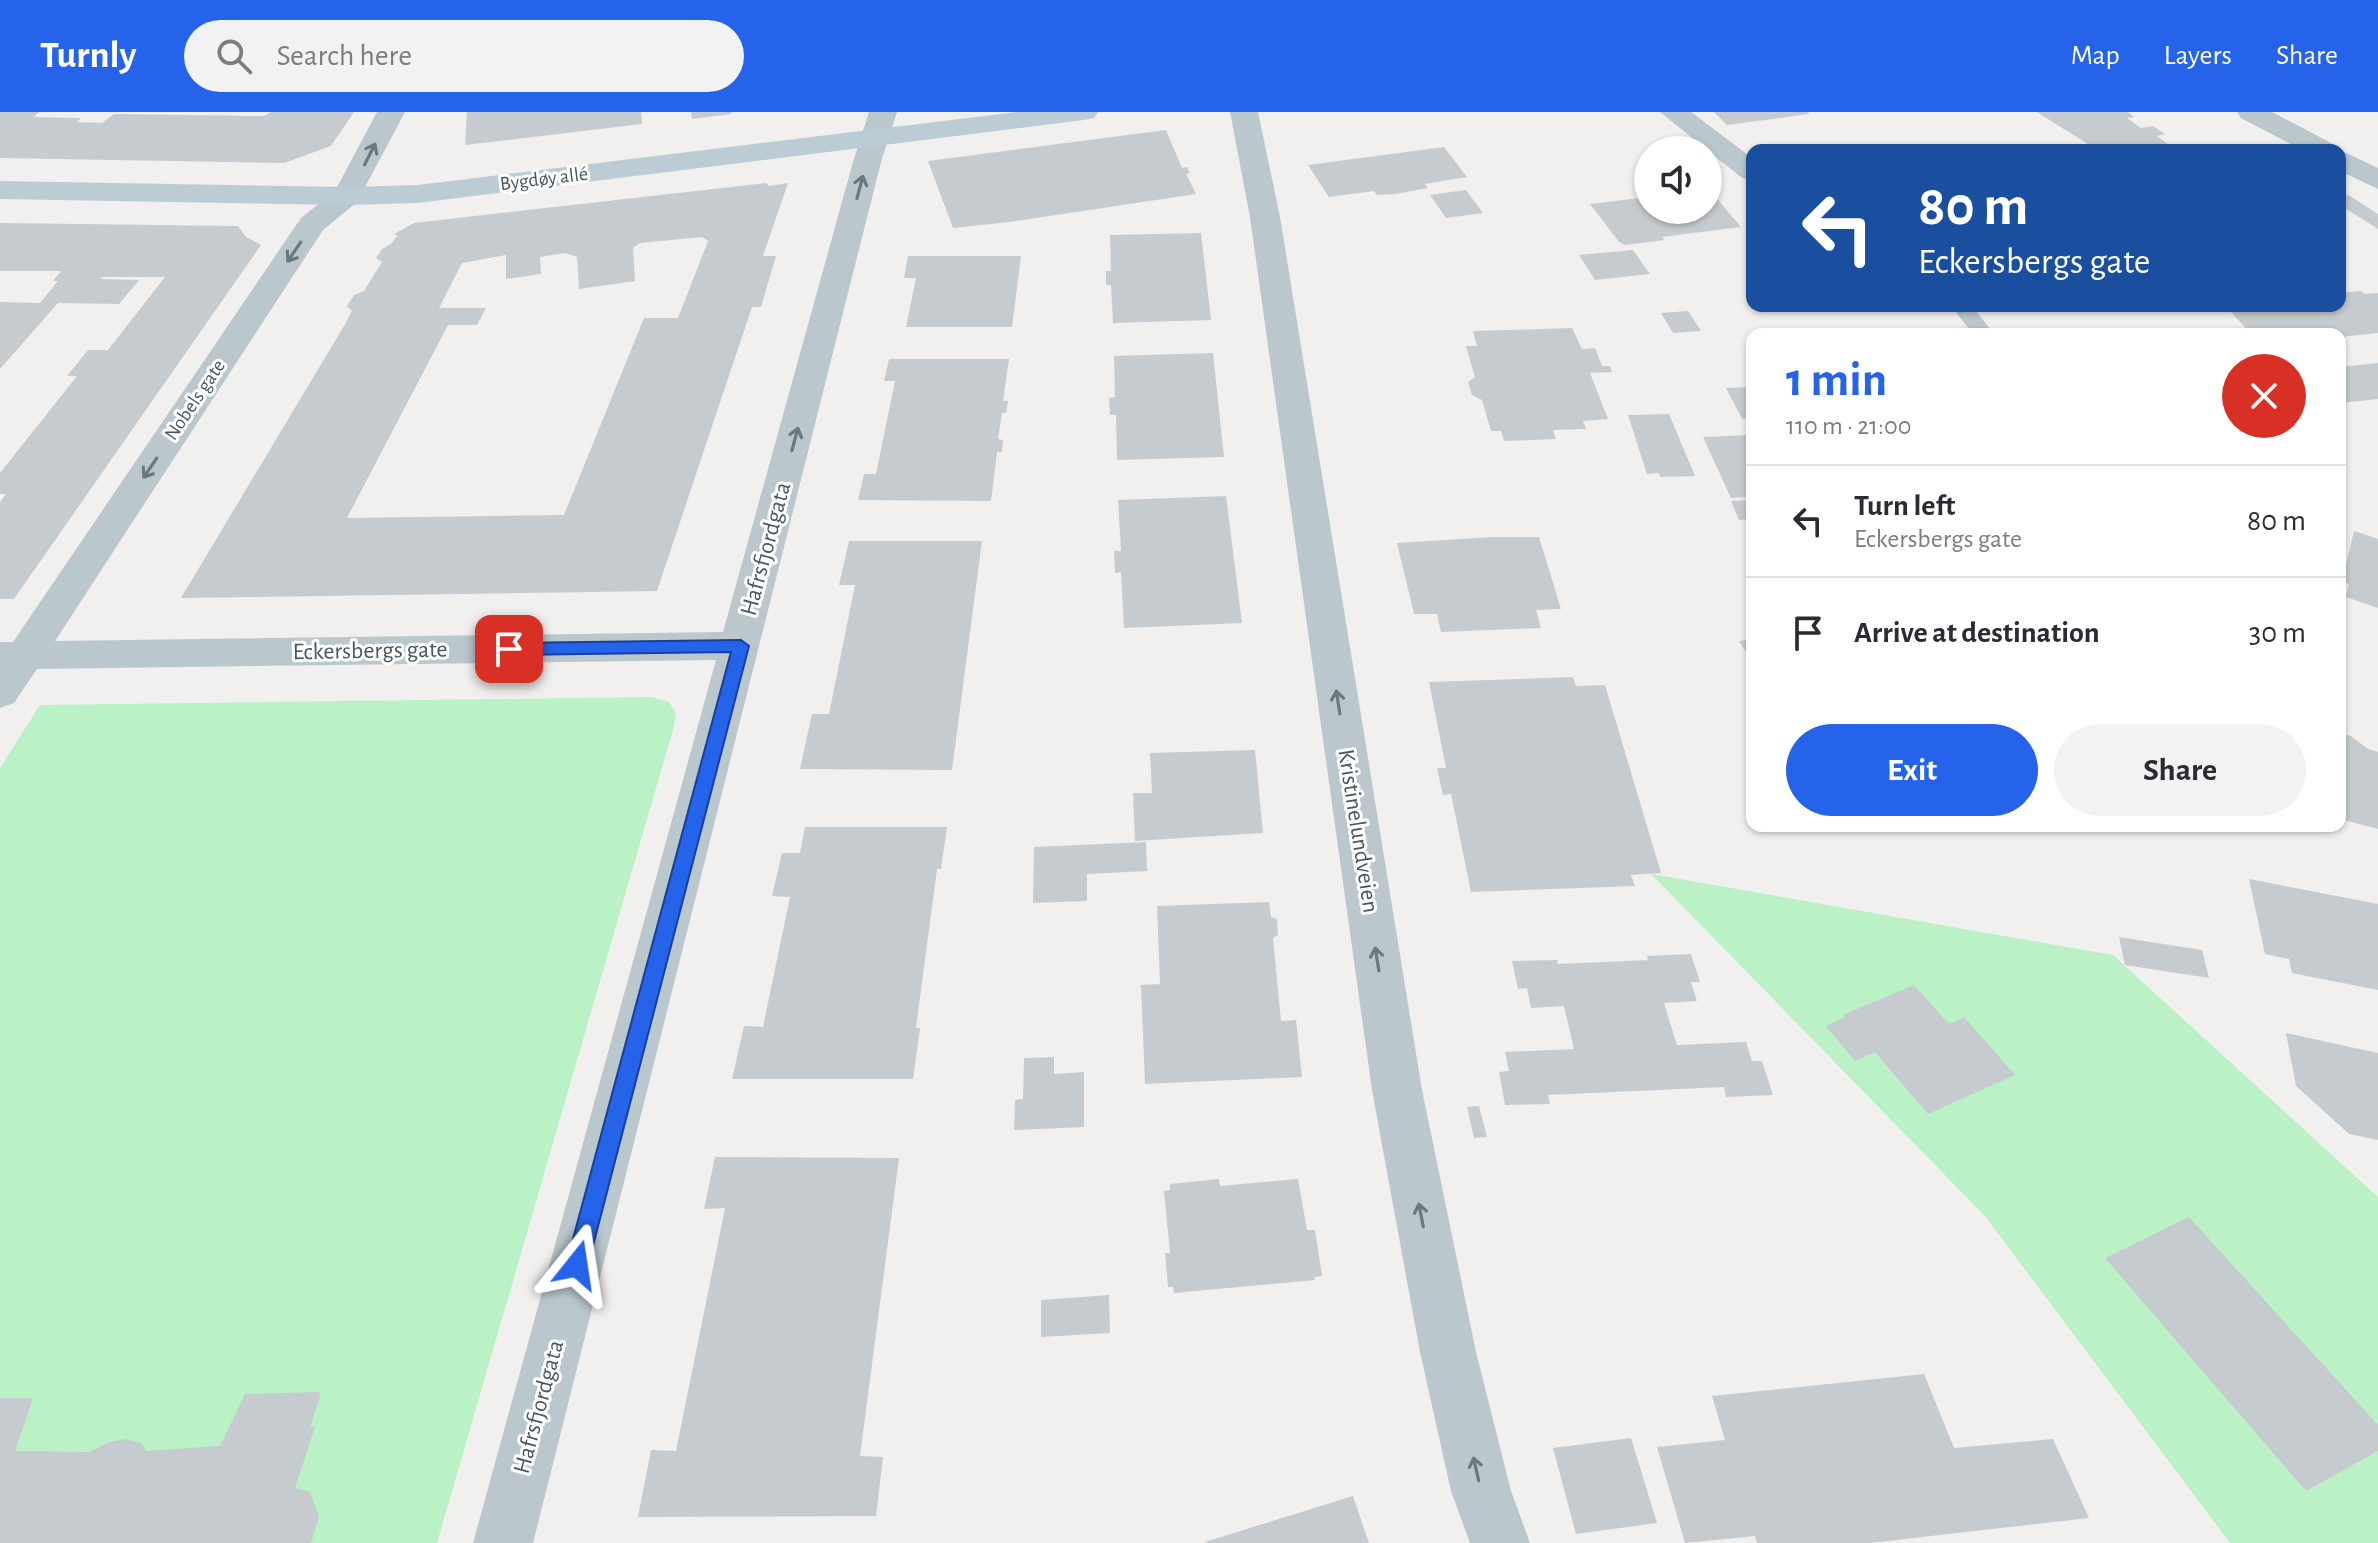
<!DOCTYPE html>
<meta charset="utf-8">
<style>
:root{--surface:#fff;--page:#f2f2f3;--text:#2b2b33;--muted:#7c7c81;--line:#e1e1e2;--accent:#2563eb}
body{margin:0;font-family:"Alegreya Sans",sans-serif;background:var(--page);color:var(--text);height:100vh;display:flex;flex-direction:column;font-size:30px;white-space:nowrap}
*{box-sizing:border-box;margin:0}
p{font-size:26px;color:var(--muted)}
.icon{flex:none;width:44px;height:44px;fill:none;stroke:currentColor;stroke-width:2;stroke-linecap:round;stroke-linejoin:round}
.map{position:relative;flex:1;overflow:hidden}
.side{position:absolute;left:1746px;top:216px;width:600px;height:504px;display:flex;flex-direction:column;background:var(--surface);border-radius:16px;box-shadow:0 2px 6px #0004}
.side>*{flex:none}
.top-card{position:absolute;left:1746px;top:32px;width:600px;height:168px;border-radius:16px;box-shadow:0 2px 6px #0004;background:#1a4fa0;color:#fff;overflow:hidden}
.buttons{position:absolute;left:1634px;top:24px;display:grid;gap:16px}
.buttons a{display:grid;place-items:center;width:88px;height:88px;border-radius:50%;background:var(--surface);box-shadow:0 2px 6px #0004;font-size:40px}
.pin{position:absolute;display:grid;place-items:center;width:68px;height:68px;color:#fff;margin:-34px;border-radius:16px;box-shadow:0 4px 12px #0006}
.me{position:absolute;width:88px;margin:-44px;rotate:15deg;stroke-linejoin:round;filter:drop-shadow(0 0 6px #0008)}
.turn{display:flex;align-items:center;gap:28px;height:168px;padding:0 40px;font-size:36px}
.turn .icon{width:104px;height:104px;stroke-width:2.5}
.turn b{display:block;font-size:56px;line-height:68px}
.round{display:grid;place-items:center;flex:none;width:84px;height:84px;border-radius:42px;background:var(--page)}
.summary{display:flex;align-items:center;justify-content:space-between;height:136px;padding:0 40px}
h1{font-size:48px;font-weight:700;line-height:60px;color:var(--accent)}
.primary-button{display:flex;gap:16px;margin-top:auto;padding:16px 40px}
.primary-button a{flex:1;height:92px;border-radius:48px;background:var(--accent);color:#fff;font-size:32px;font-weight:700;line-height:92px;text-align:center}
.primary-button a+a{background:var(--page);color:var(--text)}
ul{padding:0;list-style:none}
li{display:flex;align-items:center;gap:24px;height:112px;padding:0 40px;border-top:2px solid var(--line)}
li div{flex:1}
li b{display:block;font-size:30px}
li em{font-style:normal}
header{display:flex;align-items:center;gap:48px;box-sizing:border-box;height:112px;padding:0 40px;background:var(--accent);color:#fff}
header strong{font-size:38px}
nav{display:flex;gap:44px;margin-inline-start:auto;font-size:28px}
.search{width:560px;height:72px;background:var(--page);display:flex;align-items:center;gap:20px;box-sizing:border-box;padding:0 28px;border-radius:44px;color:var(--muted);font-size:30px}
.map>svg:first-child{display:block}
.green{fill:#baf2c6}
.building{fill:#c6cbcf;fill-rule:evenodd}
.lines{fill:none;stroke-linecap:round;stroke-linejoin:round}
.service{fill:#bac7cd;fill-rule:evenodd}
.minor{fill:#bac7cd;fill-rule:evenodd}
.secondary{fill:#bbccd4;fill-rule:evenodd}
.oneway{stroke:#69797f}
.route{fill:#2563eb;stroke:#184099;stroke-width:2}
.labels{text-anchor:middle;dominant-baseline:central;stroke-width:6;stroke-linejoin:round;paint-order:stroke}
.far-street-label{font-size:20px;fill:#46575e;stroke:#fff}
.street-label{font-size:24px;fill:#46575e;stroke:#fff}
</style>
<header>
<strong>Turnly</strong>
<div class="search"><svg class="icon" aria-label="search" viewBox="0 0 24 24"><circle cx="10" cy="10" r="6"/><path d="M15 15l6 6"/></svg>Search here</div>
<nav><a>Map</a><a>Layers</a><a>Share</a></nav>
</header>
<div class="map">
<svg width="2378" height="1431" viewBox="0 0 2378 1431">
<rect width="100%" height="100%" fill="#f2efef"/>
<path class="green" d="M652 585 669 590 676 601 674 614 437 1431H0V656L40 593Z
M1651 762 2113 843 2378 1085V1431H2230L1985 1104Z"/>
<path class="building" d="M0 0H39L34 5 81 6 77 10 102 11 114 2 264 4 271 0H354L331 34 284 51 0 46Z
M467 0H641L642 12 465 33Z
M691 0H731V2L692 7Z
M1714 0H1808L1809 2 1727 13Z
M2037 0H2128L2134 5 2127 6 2141 16 2153 14 2165 22 2157 24 2171 34 2184 32 2192 38H2097Z
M1166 18 1182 56 1187 55 1190 61 1186 62 1196 82 1009 110 953 116 928 49Z
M1444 35 1467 65 1425 72 1428 76 1395 82 1377 83 1374 79 1329 85 1308 53Z
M767 71 768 74 788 71 763 144H776L761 195H752L657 479 181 486 344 214 352 199 347 194 354 183 364 179 382 150 376 146 382 137 391 132 397 124 394 122 414 111ZM702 125 708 129 678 206H644L564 403 347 406 448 213H477L486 196H439L462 151 506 143V167L541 162 540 145 565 141 577 145 579 177 635 169 633 136 640 131Z
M1708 76 1741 115 1662 125 1665 128 1625 133 1619 130 1590 92 1648 85V98H1708Z
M1466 78 1483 101 1446 106 1430 83Z
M2340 81 2350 84 2378 102V117L2340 93Z
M0 111 238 114 246 125 261 133 14 487H0V390L6 382H0V361L77 264H67L88 238H108L165 165H102L101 167 139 168 119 192 58 191 0 257V190L40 191 58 169H53L61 159H0Z
M1201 121 1211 208 1113 211 1111 173H1106V159H1111L1110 123Z
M1633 138 1650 162 1595 168 1579 143Z
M908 144H1021L1012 215H906L916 166H904Z
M2361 179 2365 182 2378 181V221L2340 225V222H2251L2230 199 2340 194V188H2343L2340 181Z
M1688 199 1701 219 1673 221 1661 201Z
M1572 216 1582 237 1595 236 1602 254H1610L1612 260 1590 261 1608 307 1583 309 1586 317 1553 318 1556 327 1504 329 1501 319H1491L1482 288 1472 283 1468 270 1475 265 1466 234H1477L1473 219Z
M1213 241 1224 345 1117 348 1116 303H1110L1109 286 1115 285 1114 244Z
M889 247H1009L1003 289H1008L1006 301H1002L998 327 1003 328 1002 340H997L991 389 858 388 864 362H876L895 269H884Z
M2378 251V287L2340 291V255Z
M1752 275V306L1742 307 1726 276Z
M1669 302 1695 364 1660 365 1659 361 1647 362 1628 303Z
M1752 323V385L1731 386 1703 325Z
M1226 384 1242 511 1124 516 1121 460 1115 461 1114 439H1121L1118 388Z
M1752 388V407L1739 408 1731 389Z
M2354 419 2378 427V496L2346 485 2349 472 2342 470Z
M1494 425H1539L1561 497 1536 498 1541 516 1441 520 1437 502H1414L1397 431Z
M849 429H982L952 658 800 657 812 602H829L855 473H839Z
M1752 527V550L1739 529Z
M1573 565 1576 574 1605 573 1661 761 1631 763 1635 774 1471 780 1451 682 1443 683 1437 656H1446L1429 570Z
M2340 621 2351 624 2368 637 2378 640V717L2340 707Z
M1255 638 1263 721 1135 729 1133 681H1152L1150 641Z
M805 715H947L941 757H937L916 916H920L913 967H732L744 914 763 915 790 785 772 784 782 741H800Z
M1146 730 1147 759 1087 762V789L1033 791 1034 735Z
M2249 767 2378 792V878L2292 861 2289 847 2265 842Z
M1269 790 1271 805 1277 807 1278 823 1273 826 1281 909 1296 908 1302 965 1145 972 1141 873 1160 872 1157 794Z
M2119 825 2202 838 2209 866 2125 853Z
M1691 842 1700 870H1691L1697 889 1664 891 1677 933 1746 930 1752 949H1762L1773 983 1726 985 1724 975 1548 983 1550 992 1505 993 1499 960 1509 959 1505 940 1574 937 1564 894 1531 896 1527 876 1518 877 1512 849 1557 848 1558 852 1648 848 1647 844Z
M1914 873 1949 912 1964 905 2015 963 1928 1002 1875 940 1855 949 1826 914 1845 905 1843 903Z
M2286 921 2378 941V1028L2349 1022 2296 974Z
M1054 945V962L1084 960V1015L1014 1018 1015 988 1023 987 1024 946Z
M1479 994 1487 1025 1474 1026 1467 995Z
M715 1045 899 1046 860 1344 883 1345 876 1404 638 1405 651 1338 676 1339 725 1096 704 1097Z
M1219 1067 1220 1074 1298 1067 1307 1118H1315L1322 1164 1314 1165 1315 1168 1174 1181 1173 1175H1168L1165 1141H1170L1164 1079 1170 1078V1072Z
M2189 1105 2378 1313V1339L2306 1379 2105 1146Z
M1109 1183 1110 1221 1041 1225V1188Z
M1924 1262 1954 1336 2053 1327 2089 1406 1870 1431H1757L1755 1424 1685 1431 1657 1335 1725 1328 1712 1284Z
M319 1280 320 1285 310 1315H315L295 1376 310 1380 319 1405 311 1431H0V1286H33L15 1339 89 1340 109 1330 126 1327 142 1331 146 1339 220 1334 245 1282Z
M1631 1326 1657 1411 1576 1422 1553 1336Z
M1353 1384 1369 1431H1206L1205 1430Z"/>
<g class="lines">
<path class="service" d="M1951 194H1972L1994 222H1973Z"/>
<path class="minor" d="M377 0H405L357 90 323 118 55 529 723 520 853 50 869 0H897L881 50 533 1431H473L716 548 37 557 14 591 0 596V530H13L301 106 335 79Z
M1230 0H1258L1280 105 1422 978 1476 1240 1511 1379 1530 1431H1470L1451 1379 1420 1240 1372 978 1250 105Z
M1660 0H1691L1752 46V69L1742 66Z
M2237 0H2272L2333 32 2337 38H2302L2241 6Z
M2340 38 2378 56V77L2340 59Z"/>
<path class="secondary" d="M1017 0H1098L1094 6 1084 8 418 91 347 93 0 87V69L347 75 418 73Z"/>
</g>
<defs><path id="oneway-shaft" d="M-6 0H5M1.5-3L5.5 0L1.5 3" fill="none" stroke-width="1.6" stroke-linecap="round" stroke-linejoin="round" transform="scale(2)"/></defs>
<g class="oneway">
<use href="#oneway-shaft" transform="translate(370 42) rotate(-63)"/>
<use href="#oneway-shaft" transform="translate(860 75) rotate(-75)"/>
<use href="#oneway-shaft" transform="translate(294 140) rotate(124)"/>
<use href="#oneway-shaft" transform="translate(795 327) rotate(-75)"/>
<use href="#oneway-shaft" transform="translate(150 356) rotate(124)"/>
<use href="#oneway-shaft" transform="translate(1338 590) rotate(-99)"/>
<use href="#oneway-shaft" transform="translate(1377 847) rotate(-99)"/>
<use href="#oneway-shaft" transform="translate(1421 1103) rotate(-101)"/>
<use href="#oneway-shaft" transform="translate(1476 1357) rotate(-103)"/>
</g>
<path class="route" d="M741 528 749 534 588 1153 585 1160 577 1163 569 1160 566 1153 731 540 509 543 501 537 509 531Z"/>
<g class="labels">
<g class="far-street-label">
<text transform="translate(544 67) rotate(-7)">Bygdøy allé</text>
<text transform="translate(195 288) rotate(-56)">Nobels gate</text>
</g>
<g class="street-label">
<text transform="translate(766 437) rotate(-75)">Hafrsfjordgata</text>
<text transform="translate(370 539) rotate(-1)">Eckersbergs gate</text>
<text transform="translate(1358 719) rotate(81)">Kristinelundveien</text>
<text transform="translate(539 1295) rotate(-75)">Hafrsfjordgata</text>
</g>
</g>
</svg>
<div class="buttons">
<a><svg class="icon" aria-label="sound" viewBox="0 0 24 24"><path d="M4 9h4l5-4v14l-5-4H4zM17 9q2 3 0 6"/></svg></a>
</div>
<div class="pin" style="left:509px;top:537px;background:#d93025"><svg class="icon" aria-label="arrive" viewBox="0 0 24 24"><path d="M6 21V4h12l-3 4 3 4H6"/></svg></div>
<svg class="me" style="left:577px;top:1153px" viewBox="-20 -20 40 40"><path d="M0-17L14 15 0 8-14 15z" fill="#2563eb" stroke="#fff" stroke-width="4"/></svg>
<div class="top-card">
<div class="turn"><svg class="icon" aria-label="left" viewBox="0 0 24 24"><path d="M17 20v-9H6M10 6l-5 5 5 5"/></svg><div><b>80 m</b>Eckersbergs gate</div></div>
</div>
<section class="side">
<div class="summary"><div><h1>1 min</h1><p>110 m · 21:00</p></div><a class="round" style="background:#d93025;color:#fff"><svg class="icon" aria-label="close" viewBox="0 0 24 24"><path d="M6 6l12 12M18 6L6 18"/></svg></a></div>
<ul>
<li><svg class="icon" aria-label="left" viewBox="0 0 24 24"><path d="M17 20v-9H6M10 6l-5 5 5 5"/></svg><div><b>Turn left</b><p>Eckersbergs gate</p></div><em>80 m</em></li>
<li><svg class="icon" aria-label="arrive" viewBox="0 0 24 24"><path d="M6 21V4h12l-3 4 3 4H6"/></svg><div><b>Arrive at destination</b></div><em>30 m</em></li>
</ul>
<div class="primary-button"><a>Exit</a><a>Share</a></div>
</section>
</div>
